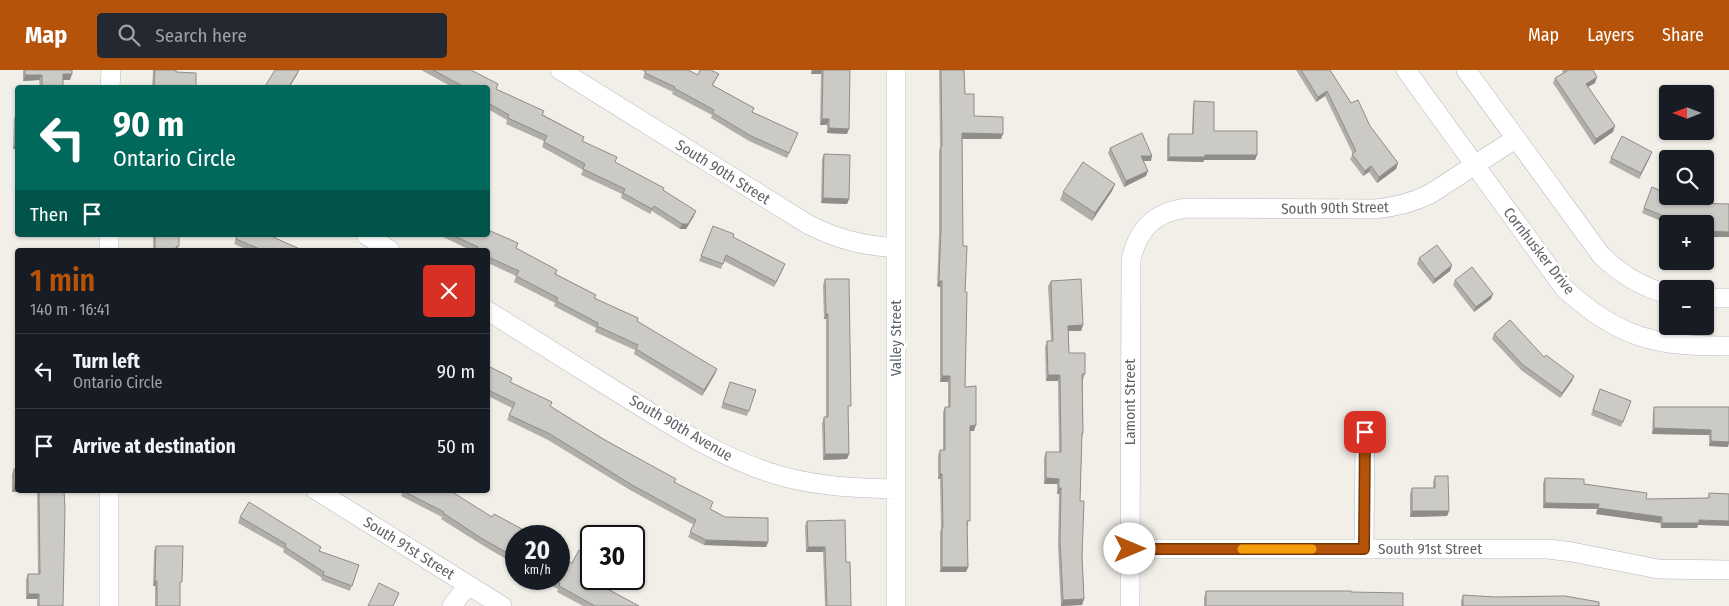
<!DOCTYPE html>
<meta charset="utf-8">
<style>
:root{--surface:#171b24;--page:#242831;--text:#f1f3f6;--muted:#9ea1a6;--line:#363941;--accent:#b45309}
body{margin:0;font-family:"Fira Sans Condensed",sans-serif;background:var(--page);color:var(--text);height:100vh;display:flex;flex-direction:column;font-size:19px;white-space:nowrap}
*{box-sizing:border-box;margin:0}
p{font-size:16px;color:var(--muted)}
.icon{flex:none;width:28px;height:28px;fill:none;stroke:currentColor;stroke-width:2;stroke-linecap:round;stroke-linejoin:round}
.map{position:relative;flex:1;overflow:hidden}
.drawer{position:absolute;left:15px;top:178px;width:475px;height:245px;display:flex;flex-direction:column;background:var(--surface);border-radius:5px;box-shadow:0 1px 4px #0004}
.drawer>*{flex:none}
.top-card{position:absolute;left:15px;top:15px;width:475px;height:152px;border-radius:5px;box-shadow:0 1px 4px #0004;background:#00695c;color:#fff;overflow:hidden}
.needle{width:32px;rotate:270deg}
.tools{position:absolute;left:1659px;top:15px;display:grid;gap:10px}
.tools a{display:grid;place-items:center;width:55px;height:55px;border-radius:5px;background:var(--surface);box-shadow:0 1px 4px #0004;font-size:25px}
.speed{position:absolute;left:505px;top:455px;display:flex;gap:10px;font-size:25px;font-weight:700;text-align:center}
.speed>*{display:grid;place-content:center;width:65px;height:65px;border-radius:50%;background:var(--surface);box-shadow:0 1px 4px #0004;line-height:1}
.speed small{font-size:12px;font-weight:400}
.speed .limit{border:2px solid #111;border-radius:8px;background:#fff;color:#111}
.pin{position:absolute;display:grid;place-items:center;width:42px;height:42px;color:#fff;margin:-21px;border-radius:10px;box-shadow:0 2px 8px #0006}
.me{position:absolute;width:55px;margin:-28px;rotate:90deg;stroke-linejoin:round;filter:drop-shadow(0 0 4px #0008)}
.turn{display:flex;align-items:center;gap:18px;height:105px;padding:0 15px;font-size:22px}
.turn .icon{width:65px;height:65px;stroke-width:2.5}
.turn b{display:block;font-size:35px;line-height:42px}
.then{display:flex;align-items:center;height:48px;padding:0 15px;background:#0003;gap:10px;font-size:19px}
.round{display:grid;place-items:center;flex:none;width:52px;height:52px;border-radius:5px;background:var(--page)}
.overview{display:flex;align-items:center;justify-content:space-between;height:85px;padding:0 15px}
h1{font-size:30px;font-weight:600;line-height:38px;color:var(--accent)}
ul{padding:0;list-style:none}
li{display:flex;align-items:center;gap:15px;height:75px;padding:0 15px;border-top:1px solid var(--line)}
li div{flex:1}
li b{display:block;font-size:19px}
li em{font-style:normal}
header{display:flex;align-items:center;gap:30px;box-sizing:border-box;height:70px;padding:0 25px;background:var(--accent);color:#fff}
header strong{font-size:24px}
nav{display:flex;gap:28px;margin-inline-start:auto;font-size:18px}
.search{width:350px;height:45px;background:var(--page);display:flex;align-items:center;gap:12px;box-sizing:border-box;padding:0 18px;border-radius:5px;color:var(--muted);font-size:19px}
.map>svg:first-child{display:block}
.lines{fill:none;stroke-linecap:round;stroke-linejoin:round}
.minor-casing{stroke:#b5b8bc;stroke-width:20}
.minor{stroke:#fff;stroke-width:19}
.wall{fill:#afaea9}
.shaded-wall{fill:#8f8d8a}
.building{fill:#cccac5;stroke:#8f8d8a}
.route-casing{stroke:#753606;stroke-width:12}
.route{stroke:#b45309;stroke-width:9}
.slow{stroke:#f59e0b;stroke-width:9}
.labels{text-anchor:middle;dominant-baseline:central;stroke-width:5;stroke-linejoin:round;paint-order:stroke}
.street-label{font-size:15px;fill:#5f6368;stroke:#fff}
</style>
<header>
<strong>Map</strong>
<div class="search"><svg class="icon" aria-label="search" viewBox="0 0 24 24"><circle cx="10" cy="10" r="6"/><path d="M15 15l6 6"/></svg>Search here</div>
<nav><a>Map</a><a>Layers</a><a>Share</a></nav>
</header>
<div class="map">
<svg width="1729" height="536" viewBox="0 0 1729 536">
<rect width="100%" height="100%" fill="#f1efe8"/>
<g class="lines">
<defs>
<path id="minor" d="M560 0 809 155C840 170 861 175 896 178
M896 0V536
M1406 0 1564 218C1618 268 1657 277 1729 276
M1466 0 1601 185C1620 204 1641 217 1668 224
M110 18 111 0
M109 165V180
M366 165 390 180
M1705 228H1729
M488 241C534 270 580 299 627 328 672 356 717 385 768 402 809 416 852 418 896 419
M109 420V536
M316 420 502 536
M1130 479H1548L1572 482 1658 499 1729 500
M1364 479 1365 362
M452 536 468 515
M1130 536 1131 190C1138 158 1155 142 1187 138L1375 139C1395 137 1412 133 1430 124L1515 69"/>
</defs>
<use href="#minor" class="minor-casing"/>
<use href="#minor" class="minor"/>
</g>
<path class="wall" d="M23 0H72L70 10H63V18H40L39 10 23 11Z
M153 0H176V2L196 18H152Z
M421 0H471L496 19 584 67 583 71 615 93 663 120 694 146 686 159H680L652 141 650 144 621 128 622 124 581 105 583 100 542 77 544 71 506 54 507 50 488 39V18H454Z
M641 0H688L698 5 719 4 713 15 754 38 752 42 798 63 787 88 749 71 711 48 712 45 672 24 673 22 643 8 645 2Z
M811 0H850L847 64 827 63V55H820L821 4H811Z
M939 0H964L965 24 974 46 1001 69H962L963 176 965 222V317L974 361H970L968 456H967L968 497 966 502H940V462L941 458 940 409H938V385L940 380H943V342L945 337H948V312H940V217L937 216 939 164V81L940 78Z
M1296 0H1330L1351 33 1370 56 1398 93 1396 99 1377 113 1369 102 1363 106 1350 89 1353 84 1325 26 1316 32Z
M1562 0H1593L1595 13 1588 17 1613 62 1594 75 1553 13 1555 8 1563 3Z
M1194 31 1214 61 1257 85 1255 90H1204L1203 92 1167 91V68L1169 64H1192L1193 36Z
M16 43H18V78L13 79 14 49Z
M1110 78 1151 91H1144L1146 106 1124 117 1108 83Z
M824 84 849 129 847 134 821 133 822 89Z
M1650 87 1639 109 1609 93 1611 88Z
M1115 114 1112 121 1092 151 1060 130 1063 122Z
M1652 117 1690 133 1705 154H1668L1642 143Z
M713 156 783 199 774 217 724 191 721 199 699 191Z
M153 165H179L178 180H153Z
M237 165 273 167 302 180H248L234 174Z
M439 165H488L516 178 557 200 556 204 596 225 595 228 637 251 715 304 702 326 634 284 635 280 595 262 596 258 554 236 555 233 514 212 516 206 488 193V180H470Z
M1419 188 1452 195 1450 201 1433 214 1417 194Z
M825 209 849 341H848L849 384 847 389 823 390 822 353 824 347H826V249H824L823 215Z
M1455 210 1491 229 1474 242 1453 215Z
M1051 211 1083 255 1081 261H1069V283L1085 304 1083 310V363L1082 368 1080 431 1084 529 1082 535 1061 536 1058 477 1059 424H1057V414H1044V388L1046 382H1059L1058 311H1046L1045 277 1047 271H1051L1048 216Z
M1494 264 1544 287 1574 306 1572 311 1560 328 1521 300 1492 269Z
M488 296 510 312 675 412 711 439 768 472 766 477 704 475 688 467 694 455 630 420 548 370 507 350 512 338 488 326Z
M730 312 756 320 747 346 721 338Z
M1600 319 1631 331 1621 357 1591 345Z
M1654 337H1729L1728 377 1709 376V365L1652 364 1653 342Z
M14 399 18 420H64L63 536H37V529H26V509L28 504H38L37 421 12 422V404Z
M1435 406 1449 441 1447 446 1410 447V424L1412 418H1433V412Z
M1545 408 1584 414 1646 429 1708 428 1709 423 1729 424 1698 455 1697 458H1661L1660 453 1596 444 1597 439 1543 438V413Z
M403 420 516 466V495L479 473 441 449 442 447 401 426Z
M240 447 321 477 319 481 359 495 350 521 321 510 322 508 283 482 284 479 238 453Z
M807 451 846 492 851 536H825L823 482H806L805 456Z
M156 476 180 517V536H155V516H153L154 481Z
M537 509H591L603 510 601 515 639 536H583L557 522 558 519Z
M1206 521 1351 522 1403 536H1204V528Z
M1463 525 1599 536H1461V531Z"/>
<path class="shaded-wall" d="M299 0 297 5 289 18H288Z
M813 0H822L821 4H811Z
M63 4H72L70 10H61Z
M25 5H42L39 10 23 11Z
M1597 7 1595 13 1584 19 1586 14Z
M1327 21 1325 26 1316 32 1318 27Z
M822 49H829L827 55H820Z
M1615 56 1613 62 1594 75 1596 69Z
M829 58 849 59 847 64 827 63Z
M962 63 1003 64 1001 69H960Z
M16 73H18V78L13 79Z
M1652 82 1650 87 1639 109 1641 103Z
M1205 85H1257L1255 90H1204L1203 92 1167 91 1169 87Z
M1141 86H1152L1151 91H1139Z
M1398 93 1396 99 1377 113 1379 107Z
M1371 96 1369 102 1363 106 1365 101Z
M1148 101 1146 106 1124 117 1126 111Z
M1115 114 1112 121 1092 151 1095 143Z
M823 128 849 129 847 134 821 133Z
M696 141 694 146 686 159H680L682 154Z
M1705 161 1729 162V167H1705Z
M785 194 783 199 774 217 776 212Z
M1452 195 1450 201 1433 214 1435 209Z
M939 211H942L940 217 937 216Z
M1493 224 1491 229 1474 242 1476 237Z
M826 244H828L826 249H824Z
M1083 255 1081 261H1066L1068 256Z
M717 299 715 304 702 326 704 320Z
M1048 305H1060L1058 311H1046Z
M942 306H950L948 312H940Z
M1574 306 1572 311 1560 328 1562 323Z
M976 355 974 361H968L970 356Z
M1654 358 1711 360 1709 365 1652 364Z
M1711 371 1729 372V373L1728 377 1709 376Z
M825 384H849L847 389 823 390Z
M940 404H942L940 409H938Z
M1046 408 1059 409 1057 414H1044Z
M14 416H18V420H38L37 421 12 422Z
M1059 418H1061L1059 424H1057Z
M1545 433 1599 434 1597 439 1543 438Z
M1598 438 1662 447 1660 453 1596 444Z
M1412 441H1449L1447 446 1410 447Z
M1699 450 1729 451V456L1698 455 1697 458H1661L1662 453Z
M706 470 768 472 766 477 704 475Z
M808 477H825L823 482H806Z
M942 497H968L966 502H940Z
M155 511H157L155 516H153Z
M28 524H39L37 529H26Z
M1084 529 1082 535 1061 536 1063 530Z"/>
<path class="building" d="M25 0H72V4H63V18H42V5H25Z
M155 0H176V2L196 3V18H154Z
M275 0H299L288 18H264Z
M433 0H471L498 14 496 19 544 41 542 45 584 67 582 71 617 87 615 92 664 118 663 120 696 141 688 154H682L654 136 652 139 623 123 625 119 583 99 585 94 544 72 547 66 508 48 509 45 488 33V18H466Z
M646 0H688L698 5 700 0H711L719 4 712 15 754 38 752 42 798 63 789 83 751 66 713 43 714 40 674 18 675 17 645 3Z
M823 0H850L849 59 829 58V49H822Z
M941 0H964L965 24H974V46L1003 47V64L962 63 963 176H967L965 222H967L965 317 976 316V355L970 356V451H967L968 497H942V457H943L942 404H940V380H945V337H950V306H942V211H939L941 159V76H942Z
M1301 0H1330L1351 33 1358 30 1370 56 1398 93 1379 107 1371 96 1365 101 1352 84 1356 81 1327 21 1318 27Z
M1567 0H1593L1597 7 1586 14 1615 56 1596 69 1555 8 1567 1Z
M1194 31 1214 32V61H1257V85H1205V87H1169V64H1193Z
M16 43H18V73H16Z
M1142 63 1152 86H1141L1148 101 1126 111 1110 78Z
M1622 66 1652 82 1641 103 1611 88Z
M824 84 850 85 849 129 823 128Z
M1083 92 1115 114 1095 143 1063 122Z
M1652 117 1668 124V126H1674L1690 133 1729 134V162L1705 161V154H1682L1644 138Z
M713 156 734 164 733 167 785 194 776 212 726 185 723 194 701 186Z
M488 160 518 173 516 178 557 200 555 204 596 225 594 228 638 248 637 251 717 299 704 320 636 279 638 275 597 256 598 253 556 231 558 228 516 206 519 201 488 187V180H476L478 177 452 165H488Z
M155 165H179V176L176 177V180H155Z
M237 165H274L273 167 302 180H262L236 169Z
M1437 175 1452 195 1435 209 1419 188Z
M1472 197 1493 224 1476 237 1455 210Z
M825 209H849L851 336H848L849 384H825L824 347H828V244H826Z
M1081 209 1083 255 1068 256 1069 283H1085V304H1082L1083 363H1082L1080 431H1084L1082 487 1084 529 1063 530 1060 471 1061 418H1059V409L1046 408V382H1061L1060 305H1048L1047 271H1053L1051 211Z
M1510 250 1544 287 1546 285 1574 306 1562 323 1523 295 1494 264Z
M488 296 512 308 510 312 552 332 550 336 603 369 676 409 674 412 713 432 710 439 725 447 768 448V472L706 470 690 462 696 450 632 415 550 364 509 345 515 333 488 320Z
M730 312 756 320 749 341 723 333Z
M1600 319 1631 331 1623 352 1593 340Z
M1654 337H1729V372L1711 371V360L1654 358Z
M14 399H18V416H14Z
M1435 406H1448L1449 441H1412V418H1435Z
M1545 408 1584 409V414L1647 423 1646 429 1709 428V423L1729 424V451L1699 450V453H1662V447L1598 438 1599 434 1545 433Z
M39 420H64L65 439 63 536H39V524H28V504H40Z
M403 420H449L492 447 494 444 522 459 518 466H516V488L481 468 443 443 444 442 403 421Z
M249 432 321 477 319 481 359 495 352 516 323 505 324 502 285 477 286 474 240 447Z
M845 450 846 492H850L851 536H827L825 477H808L807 451Z
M156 476H183L182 512H180V536H157V511H155Z
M579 480 591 487V509H601L603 510 600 515 639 536H595L559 516 560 513 550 509H559V487L572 493Z
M379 513 399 523 393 536H368Z
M1206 521H1351V522L1403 523V536H1206Z
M1463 525 1495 527 1565 526 1599 532V536H1463Z"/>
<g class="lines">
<defs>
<path id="route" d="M1130 479H1364L1365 362"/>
</defs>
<use href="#route" class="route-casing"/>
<use href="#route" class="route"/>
<path class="slow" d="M1242 479H1312"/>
</g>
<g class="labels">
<g class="street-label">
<text transform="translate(723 102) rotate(32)">South 90th Street</text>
<text transform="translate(1335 138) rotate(-1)">South 90th Street</text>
<text transform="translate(1539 181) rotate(52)">Cornhusker Drive</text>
<text transform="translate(896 268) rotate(-90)">Valley Street</text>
<text transform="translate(1130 332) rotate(-90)">Lamont Street</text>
<text transform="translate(681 358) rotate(30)">South 90th Avenue</text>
<text transform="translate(409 478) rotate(32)">South 91st Street</text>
<text x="1430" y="479">South 91st Street</text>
</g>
</g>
</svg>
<div class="tools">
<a><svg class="needle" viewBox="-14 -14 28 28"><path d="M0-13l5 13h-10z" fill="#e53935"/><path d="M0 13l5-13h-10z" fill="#9ea1a6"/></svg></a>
<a><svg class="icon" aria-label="search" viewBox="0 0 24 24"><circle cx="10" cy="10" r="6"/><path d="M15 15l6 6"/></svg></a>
<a>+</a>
<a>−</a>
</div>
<div class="speed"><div>20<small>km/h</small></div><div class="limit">30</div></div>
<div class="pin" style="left:1365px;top:362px;background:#d93025"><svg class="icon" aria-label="arrive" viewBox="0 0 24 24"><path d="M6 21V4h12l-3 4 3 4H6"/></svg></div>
<svg class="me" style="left:1130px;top:479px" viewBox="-20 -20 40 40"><circle r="19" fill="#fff"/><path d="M0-13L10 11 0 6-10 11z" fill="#b45309"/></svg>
<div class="top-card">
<div class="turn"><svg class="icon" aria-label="left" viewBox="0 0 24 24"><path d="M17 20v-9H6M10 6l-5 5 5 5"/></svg><div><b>90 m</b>Ontario Circle</div></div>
<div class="then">Then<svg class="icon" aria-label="arrive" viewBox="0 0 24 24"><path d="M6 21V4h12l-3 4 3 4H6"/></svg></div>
</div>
<section class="drawer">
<div class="overview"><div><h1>1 min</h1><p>140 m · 16:41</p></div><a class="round" style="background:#d93025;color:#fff"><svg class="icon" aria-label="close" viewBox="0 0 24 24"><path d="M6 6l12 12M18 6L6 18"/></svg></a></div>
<ul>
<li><svg class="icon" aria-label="left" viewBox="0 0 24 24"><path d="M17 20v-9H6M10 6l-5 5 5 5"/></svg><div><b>Turn left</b><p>Ontario Circle</p></div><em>90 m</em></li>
<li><svg class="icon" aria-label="arrive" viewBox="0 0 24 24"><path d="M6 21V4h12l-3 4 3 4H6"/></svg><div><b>Arrive at destination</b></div><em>50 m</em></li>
</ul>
</section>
</div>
